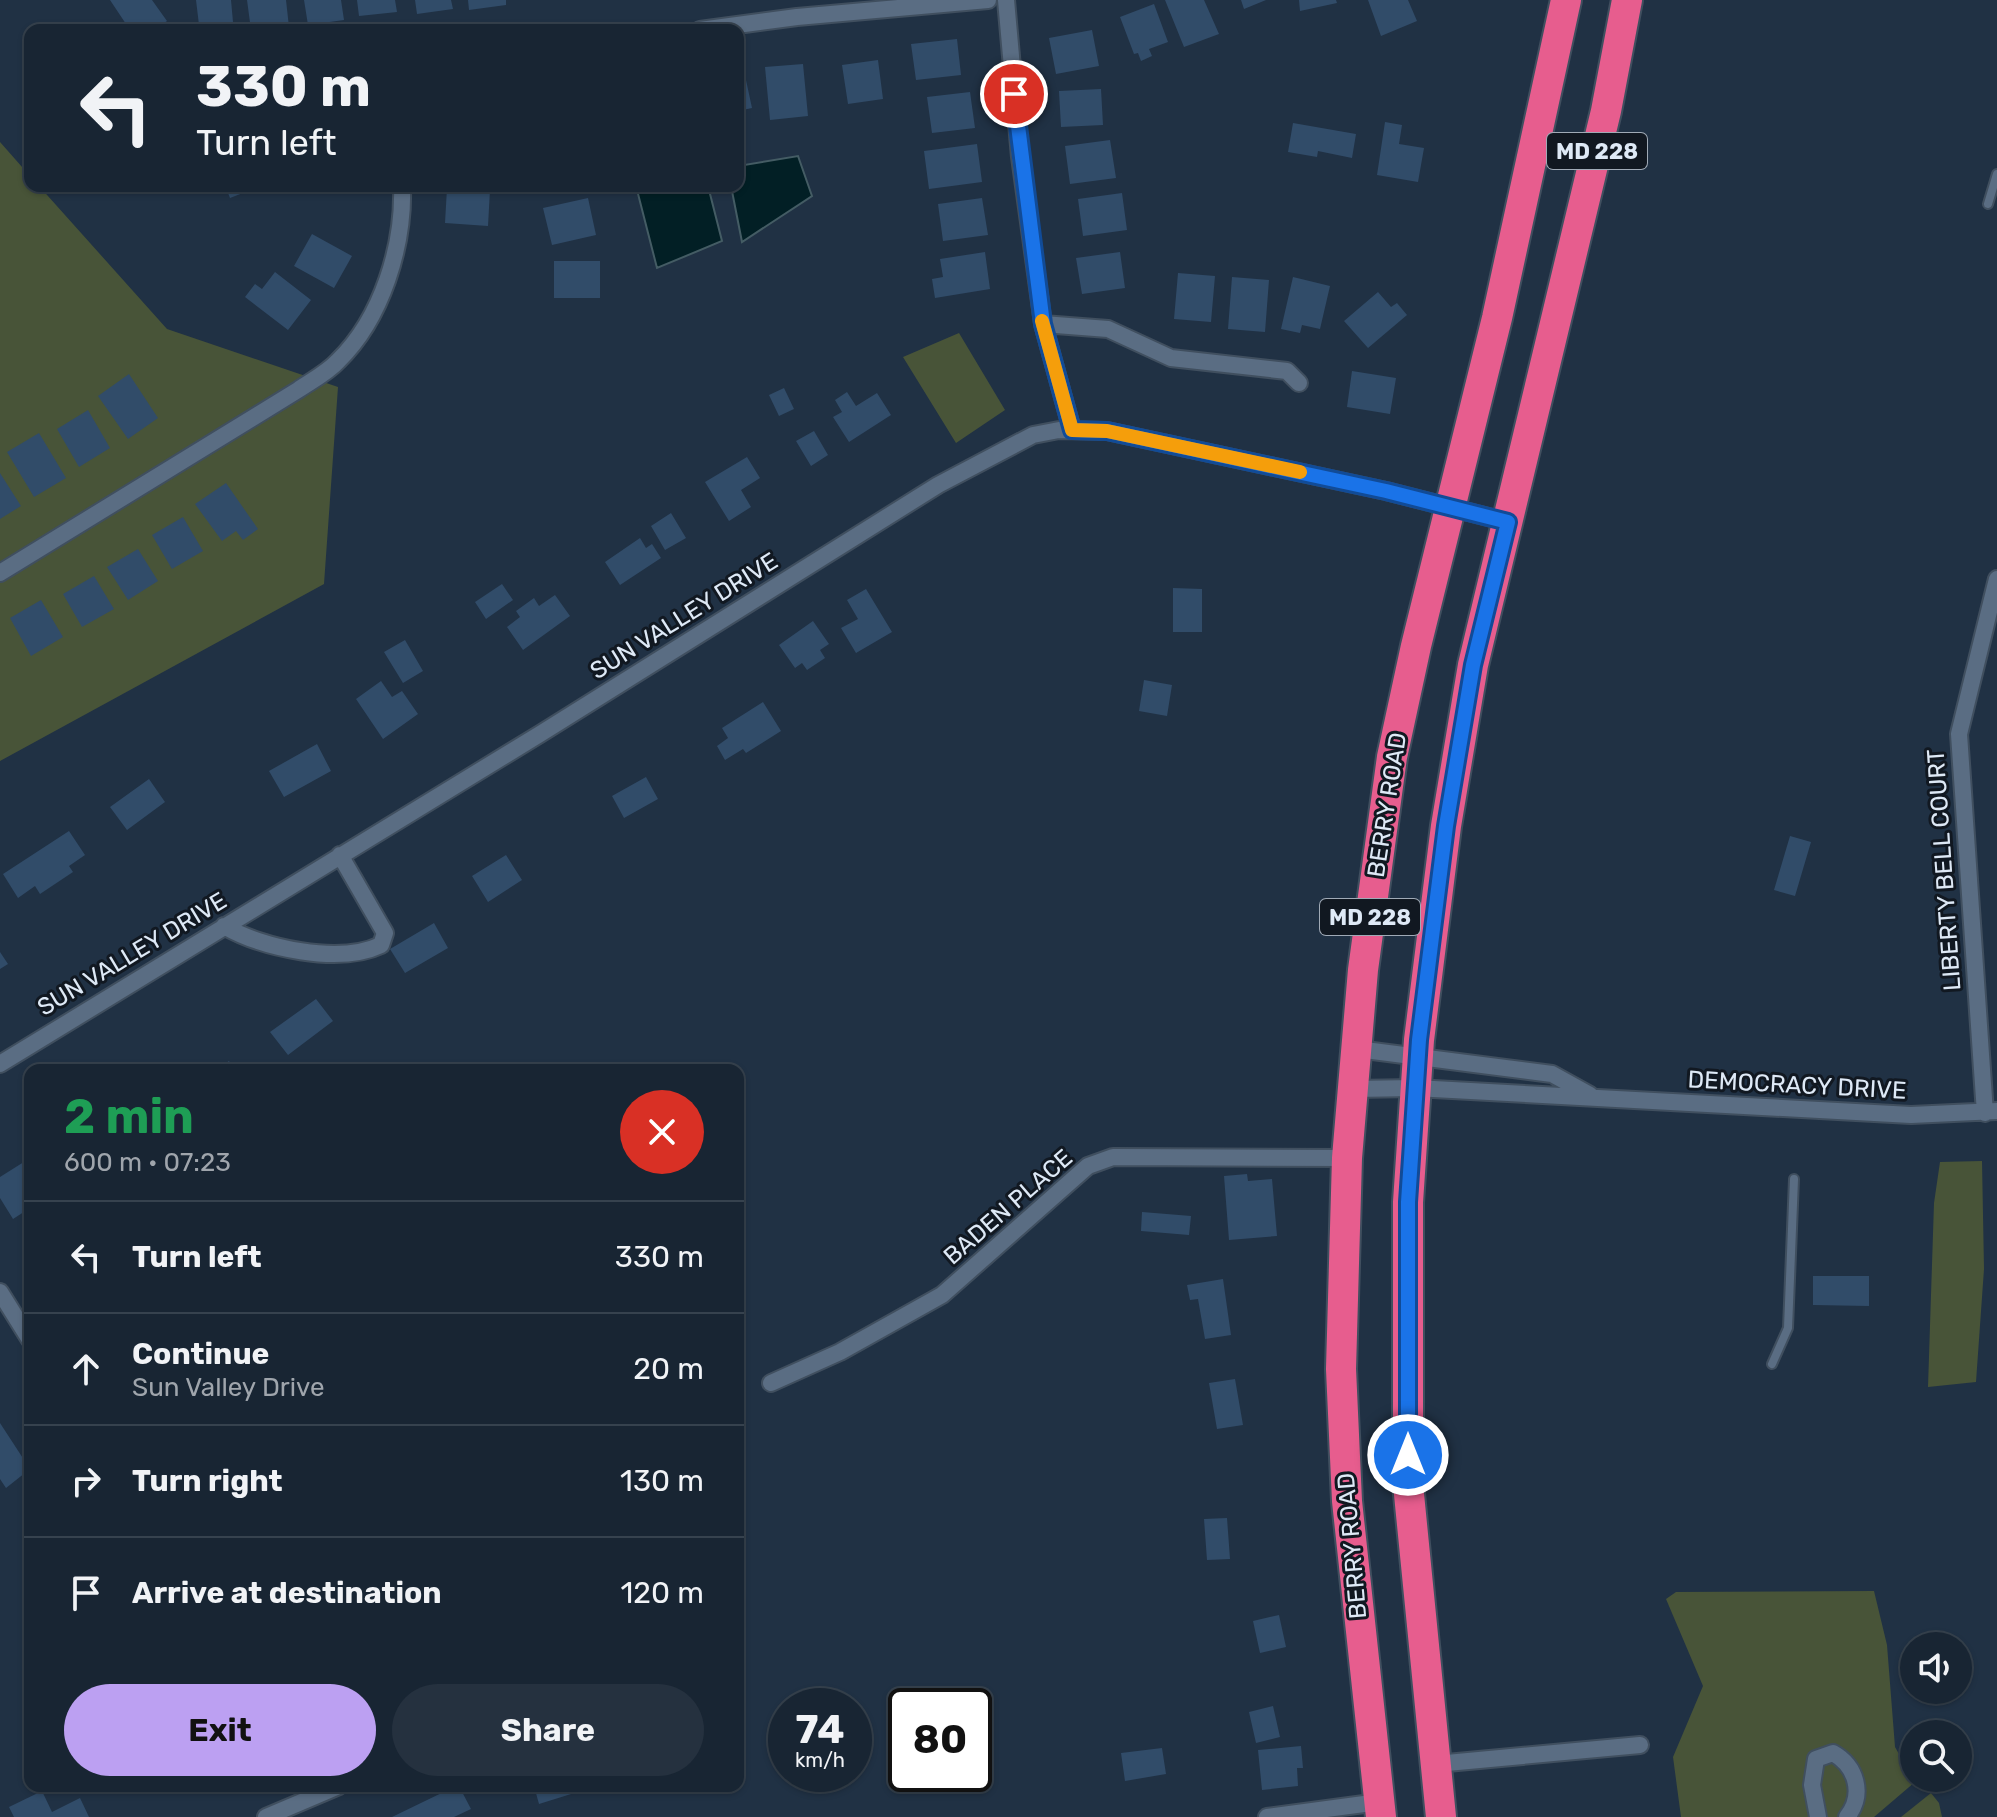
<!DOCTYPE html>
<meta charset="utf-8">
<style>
:root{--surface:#182533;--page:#25313f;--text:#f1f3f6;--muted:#9fa5ac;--line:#36424e;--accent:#bca0f2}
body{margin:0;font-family:Rubik,sans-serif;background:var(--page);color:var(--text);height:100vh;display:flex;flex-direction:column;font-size:30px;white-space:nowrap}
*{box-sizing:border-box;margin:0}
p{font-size:26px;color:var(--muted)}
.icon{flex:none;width:44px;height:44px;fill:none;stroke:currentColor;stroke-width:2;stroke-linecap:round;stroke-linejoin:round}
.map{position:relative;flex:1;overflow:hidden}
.panel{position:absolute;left:24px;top:1064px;width:720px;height:728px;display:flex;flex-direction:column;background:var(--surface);border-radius:16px;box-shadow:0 2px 6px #0004,0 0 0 2px var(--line)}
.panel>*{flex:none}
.hud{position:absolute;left:24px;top:24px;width:720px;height:168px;border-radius:16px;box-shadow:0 2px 6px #0004,0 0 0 2px var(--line);background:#182533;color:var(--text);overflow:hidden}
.fabs{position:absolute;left:1900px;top:1632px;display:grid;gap:16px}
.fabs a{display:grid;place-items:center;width:72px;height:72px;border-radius:50%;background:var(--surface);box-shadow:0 2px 6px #0004,0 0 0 2px var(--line);font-size:40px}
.speed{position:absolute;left:768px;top:1688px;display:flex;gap:16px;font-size:40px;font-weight:700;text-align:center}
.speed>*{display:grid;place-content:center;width:104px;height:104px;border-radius:50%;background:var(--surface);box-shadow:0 2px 6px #0004,0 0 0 2px var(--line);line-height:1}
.speed small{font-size:20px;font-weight:400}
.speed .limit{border:4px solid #111;border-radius:12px;background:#fff;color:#111}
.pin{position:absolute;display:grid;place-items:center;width:68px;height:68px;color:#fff;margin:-34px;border:4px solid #fff;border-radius:50%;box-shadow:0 2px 8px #0007}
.me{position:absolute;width:88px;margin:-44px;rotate:0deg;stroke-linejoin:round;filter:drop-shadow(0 0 6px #0008)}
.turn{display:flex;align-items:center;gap:28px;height:168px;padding:0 40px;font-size:36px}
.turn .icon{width:104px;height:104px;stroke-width:2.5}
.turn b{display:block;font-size:56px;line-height:68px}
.round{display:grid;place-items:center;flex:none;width:84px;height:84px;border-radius:42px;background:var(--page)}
.overview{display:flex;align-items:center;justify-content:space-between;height:136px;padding:0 40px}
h1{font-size:48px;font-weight:700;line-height:60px;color:#1e9e55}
.cta{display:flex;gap:16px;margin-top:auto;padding:16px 40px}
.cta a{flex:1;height:92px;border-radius:48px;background:var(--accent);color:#111;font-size:32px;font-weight:700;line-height:92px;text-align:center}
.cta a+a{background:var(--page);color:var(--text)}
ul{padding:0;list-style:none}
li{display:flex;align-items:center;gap:24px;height:112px;padding:0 40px;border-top:2px solid var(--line)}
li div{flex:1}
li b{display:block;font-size:30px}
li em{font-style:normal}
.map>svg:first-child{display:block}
.green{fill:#485438}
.water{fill:#021f25;stroke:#445c64;stroke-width:2}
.building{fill:#314c69}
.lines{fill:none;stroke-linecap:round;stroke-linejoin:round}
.lane-casing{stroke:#404f5f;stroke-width:12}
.street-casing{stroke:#404f5f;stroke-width:20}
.highway-casing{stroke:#404f5f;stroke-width:34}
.lane{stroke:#5a6d83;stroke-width:8}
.street{stroke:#5a6d83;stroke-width:16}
.highway{stroke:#e75d8e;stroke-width:30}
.route-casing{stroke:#114b97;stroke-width:20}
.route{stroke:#1a73e8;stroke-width:14}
.slow{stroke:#f59e0b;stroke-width:14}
.labels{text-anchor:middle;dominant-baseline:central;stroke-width:6;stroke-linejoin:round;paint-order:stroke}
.shield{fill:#111821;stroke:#a0aab6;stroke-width:2}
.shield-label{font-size:22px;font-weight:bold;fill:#dee9f6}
.street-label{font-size:24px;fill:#dee9f6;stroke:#111821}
</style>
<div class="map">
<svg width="1997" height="1817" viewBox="0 0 1997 1817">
<rect width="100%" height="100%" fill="#203144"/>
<path class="green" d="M0 142 30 176V186H39L167 329 338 387 324 584 0 761Z
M959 333 1005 410 956 443 903 357Z
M1982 1161 1984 1269 1976 1382 1928 1387 1934 1203 1940 1162Z
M1874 1591 1887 1645 1895 1747 1915 1782 1874 1817H1681L1673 1757 1703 1686 1666 1599 1676 1592Z
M1931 1793 1939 1803 1942 1817H1901Z"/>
<path class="water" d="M798 156 812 196 742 242 731 186H738V166Z
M636 186H708L722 241 657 268Z"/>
<path class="building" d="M110 0H152L167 21 154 30H130Z
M196 0H231L233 22 199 25Z
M247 0H286L289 27 251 30Z
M304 0H341L344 20 308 25Z
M357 0H395L397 12 359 16Z
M415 0H451L453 9 417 14Z
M468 0H506V5L469 10Z
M1165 0H1204L1219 34 1184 47Z
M1241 0H1266L1244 9Z
M1299 0H1336L1337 3 1300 11Z
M1368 0H1408L1417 21 1381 36Z
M1154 4 1168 42 1149 49 1152 56 1141 61 1138 53 1134 54 1120 17Z
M1092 30 1099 66 1056 74 1049 38Z
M957 39 961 75 916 80 911 44Z
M878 60 883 99 848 104 842 65Z
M803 64 808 116 770 120 765 67Z
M743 66 752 108 738 111V67Z
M1101 89 1103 125 1061 127 1059 91Z
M970 92 975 128 932 133 927 97Z
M1385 122 1402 125 1399 144 1424 148 1418 182 1377 175Z
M1293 123 1356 134 1352 158 1318 151 1317 157 1288 152Z
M1110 140 1116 178 1070 184 1065 146Z
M977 144 982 182 929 189 924 151Z
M208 186H245L248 191 230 198 226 188 211 194Z
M447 188 490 190 488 226 445 223Z
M1122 193 1127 230 1083 236 1078 199Z
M588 198 596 235 552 245 543 208Z
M982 198 988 235 943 241 938 204Z
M312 234 352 256 334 288 294 266Z
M985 252 990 289 935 298 932 279 943 277 940 259Z
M1120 252 1125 288 1082 294 1076 258Z
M554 261H600V298H554Z
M275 272 311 300 288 330 245 297 255 284 262 289Z
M1178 273 1215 276 1211 322 1174 319Z
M1232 277 1269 280 1265 332 1228 329Z
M1293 277 1330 286 1320 329 1302 325 1300 333 1281 329Z
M1378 292 1391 307 1397 303 1407 315 1368 348 1344 321Z
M1352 371 1396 378 1390 414 1347 407Z
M129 374 158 418 128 439 98 396Z
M784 388 794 409 779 416 769 395Z
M847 392 856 406 877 393 891 415 849 442 833 417 842 412 835 400Z
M88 410 110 448 79 467 57 429Z
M814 431 828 455 811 466 796 441Z
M39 433 66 478 34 497 7 452Z
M747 457 760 478 741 490 751 507 729 521 705 482Z
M0 473 21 506 0 519Z
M226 483 258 529 243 540 236 531 222 541 195 504Z
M671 513 686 538 665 550 651 526Z
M183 517 203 551 172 569 152 535Z
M640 538 646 548 652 544 661 558 620 585 605 562Z
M138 549 158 581 128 600 107 567Z
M94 576 114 609 82 627 63 594Z
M502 584 513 600 486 619 475 602Z
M1173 588 1202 589V632H1173Z
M866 589 892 632 856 653 841 628 858 619 847 600Z
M555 595 570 616 523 650 507 627 520 617 516 611 534 598 539 606Z
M41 600 63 637 31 656 10 618Z
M813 621 829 644 820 650 825 658 807 670 802 663 795 668 779 645Z
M405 640 423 671 403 683 384 652Z
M1144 680 1172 685 1167 716 1139 711Z
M381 681 392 697 402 691 418 714 383 739 356 699Z
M763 702 781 731 746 753 743 749 725 760 717 746 728 738 722 728Z
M317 744 331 771 284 797 269 771Z
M646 777 658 799 624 818 612 796Z
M149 779 165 802 127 830 110 807Z
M69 831 85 855 69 866 73 872 40 894 35 886 18 898 3 874Z
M1790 836 1811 842 1795 896 1774 890Z
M506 855 522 880 488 902 472 876Z
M434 923 448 948 405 973 390 949Z
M0 952 8 964 0 969Z
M316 999 333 1021 288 1055 270 1032Z
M229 1061 234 1070H216Z
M27 1160 30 1177 25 1180 30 1188V1208L13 1219 0 1198V1177Z
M1247 1174 1248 1181 1272 1179 1277 1236 1229 1240 1224 1176Z
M1142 1212 1191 1216 1189 1235 1141 1231Z
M1813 1276H1869V1306L1813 1305Z
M1223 1279 1231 1335 1205 1339 1198 1299 1190 1300 1187 1285Z
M1235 1379 1243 1425 1217 1429 1209 1383Z
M0 1423 30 1469 6 1488 0 1479Z
M1227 1518 1230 1559 1207 1560 1204 1519Z
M1279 1615 1286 1647 1260 1653 1253 1621Z
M1273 1706 1280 1737 1256 1743 1249 1712Z
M1301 1746 1303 1768H1297L1298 1786 1262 1790 1258 1750Z
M1162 1748 1166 1774 1125 1781 1121 1753Z
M456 1786H459L471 1809 454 1817H392Z
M534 1786H583L584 1790 539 1804Z
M42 1791 52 1812 80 1798 89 1817H14L9 1807Z"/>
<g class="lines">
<defs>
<path id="lane" d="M1988 204 1997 174
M1772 1364 1788 1328 1794 1179"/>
<path id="street" d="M1006 0 1020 157 1043 324 1072 430
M700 30 797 17 988 0
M1043 324 1108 329 1171 358 1287 371 1299 383
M0 573 298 390C311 381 327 373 338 361 382 318 404 246 402 186
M224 926C262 948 339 965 381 945L385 933 340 855
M1357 1049 1552 1074 1590 1095
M0 1064 540 734 938 485 1033 435 1059 430 1107 431 1386 491 1508 522
M1353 1089 1415 1088 1911 1115 1997 1111
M1985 1113 1959 734 1997 579
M0 1292 30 1340
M771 1383 840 1352 942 1295 1088 1166 1113 1157 1347 1158
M1436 1764 1640 1745
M266 1817 339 1786
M1267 1817 1379 1802
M1818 1817 1812 1785 1816 1759 1833 1753C1856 1766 1865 1794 1847 1817"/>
<path id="highway" d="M1381 1817 1347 1501 1341 1369 1347 1158 1363 970 1392 757 1416 646 1497 318 1566 0
M1441 1817 1408 1484V1202L1419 1040 1446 826 1473 665 1606 111 1627 0"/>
</defs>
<use href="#lane" class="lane-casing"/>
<use href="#street" class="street-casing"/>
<use href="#highway" class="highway-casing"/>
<use href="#lane" class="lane"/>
<use href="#street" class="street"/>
<use href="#highway" class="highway"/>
</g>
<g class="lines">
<defs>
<path id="route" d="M1014 94 1043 324 1072 430 1107 431 1386 491 1508 522 1473 665 1446 826 1419 1040 1408 1202V1455"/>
</defs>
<use href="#route" class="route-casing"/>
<use href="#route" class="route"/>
<path class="slow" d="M1042 321 1072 430 1107 431 1300 472"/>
</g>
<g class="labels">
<g class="shield">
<rect x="1547" y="133" width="100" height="36" rx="6"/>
<rect x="1320" y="899" width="100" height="36" rx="6"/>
</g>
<g class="shield-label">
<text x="1597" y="151">MD 228</text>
<text x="1370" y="917">MD 228</text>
</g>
<g class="street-label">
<text transform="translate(684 616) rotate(-32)">SUN VALLEY DRIVE</text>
<text transform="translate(1387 805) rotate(-81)">BERRY ROAD</text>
<text transform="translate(1944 870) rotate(-94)">LIBERTY BELL COURT</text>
<text transform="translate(132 954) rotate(-31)">SUN VALLEY DRIVE</text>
<text transform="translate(1797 1085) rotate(3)">DEMOCRACY DRIVE</text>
<text transform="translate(1008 1207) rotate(-41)">BADEN PLACE</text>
<text transform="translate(1352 1546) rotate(-95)">BERRY ROAD</text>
</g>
</g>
</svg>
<div class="fabs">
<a><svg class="icon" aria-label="sound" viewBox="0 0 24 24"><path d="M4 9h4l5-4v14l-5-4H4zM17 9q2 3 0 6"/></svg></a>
<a><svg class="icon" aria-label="search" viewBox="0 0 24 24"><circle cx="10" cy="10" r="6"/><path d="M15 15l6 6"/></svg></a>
</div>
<div class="speed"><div>74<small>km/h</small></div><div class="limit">80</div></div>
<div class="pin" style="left:1014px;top:94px;background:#d93025"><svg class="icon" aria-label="arrive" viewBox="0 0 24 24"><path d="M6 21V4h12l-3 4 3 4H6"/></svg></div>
<svg class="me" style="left:1408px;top:1455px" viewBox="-20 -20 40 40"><circle r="17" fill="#1a73e8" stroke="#fff" stroke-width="3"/><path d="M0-11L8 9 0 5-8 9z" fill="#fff"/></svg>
<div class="hud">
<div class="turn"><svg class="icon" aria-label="left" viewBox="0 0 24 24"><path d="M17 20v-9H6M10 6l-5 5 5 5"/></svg><div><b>330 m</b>Turn left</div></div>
</div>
<section class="panel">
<div class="overview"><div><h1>2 min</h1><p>600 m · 07:23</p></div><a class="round" style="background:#d93025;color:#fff"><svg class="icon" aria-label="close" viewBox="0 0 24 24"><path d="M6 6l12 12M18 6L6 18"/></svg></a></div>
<ul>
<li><svg class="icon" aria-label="left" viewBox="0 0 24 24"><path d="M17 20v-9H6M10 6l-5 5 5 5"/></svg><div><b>Turn left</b></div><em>330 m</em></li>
<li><svg class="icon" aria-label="ahead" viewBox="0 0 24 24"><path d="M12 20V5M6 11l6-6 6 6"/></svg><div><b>Continue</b><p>Sun Valley Drive</p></div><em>20 m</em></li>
<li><svg class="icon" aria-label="right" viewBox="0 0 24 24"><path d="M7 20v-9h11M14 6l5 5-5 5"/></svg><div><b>Turn right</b></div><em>130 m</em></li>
<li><svg class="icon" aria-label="arrive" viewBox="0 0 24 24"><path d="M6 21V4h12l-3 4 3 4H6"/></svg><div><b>Arrive at destination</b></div><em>120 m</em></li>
</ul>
<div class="cta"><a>Exit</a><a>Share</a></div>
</section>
</div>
